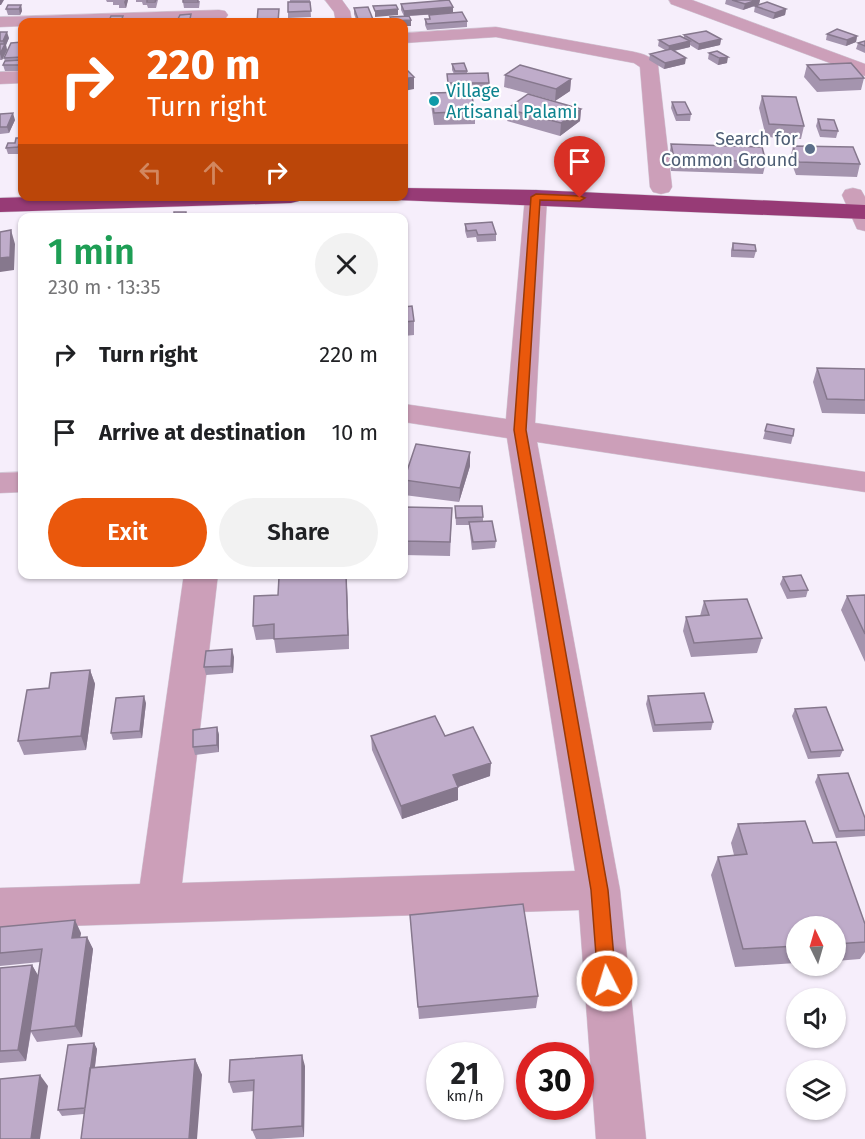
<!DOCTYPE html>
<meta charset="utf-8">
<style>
:root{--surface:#fff;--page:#f2f2f2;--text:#202124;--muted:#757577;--accent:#ea580c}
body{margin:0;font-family:"Fira Sans",sans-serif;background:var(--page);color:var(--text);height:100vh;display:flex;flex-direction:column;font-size:22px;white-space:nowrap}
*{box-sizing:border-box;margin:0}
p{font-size:20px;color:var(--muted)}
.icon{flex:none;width:33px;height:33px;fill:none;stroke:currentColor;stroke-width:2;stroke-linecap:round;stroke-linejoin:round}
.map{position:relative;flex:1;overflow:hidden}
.panel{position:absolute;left:18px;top:213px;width:390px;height:366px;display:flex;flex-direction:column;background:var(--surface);border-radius:12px;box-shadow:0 2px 4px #0004}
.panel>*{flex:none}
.hud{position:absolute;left:18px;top:18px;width:390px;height:183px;border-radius:12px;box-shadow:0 2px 4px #0004;background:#ea580c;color:#fff;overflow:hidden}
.needle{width:39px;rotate:355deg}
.controls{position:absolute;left:786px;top:916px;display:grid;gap:12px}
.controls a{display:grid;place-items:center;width:60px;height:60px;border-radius:50%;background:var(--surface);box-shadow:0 2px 4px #0004;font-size:30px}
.speed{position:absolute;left:426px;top:1042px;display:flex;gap:12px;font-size:30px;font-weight:700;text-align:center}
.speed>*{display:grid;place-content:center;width:78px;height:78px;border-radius:50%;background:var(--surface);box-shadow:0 2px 4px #0004;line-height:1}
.speed small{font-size:15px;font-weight:400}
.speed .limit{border:9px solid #d22;background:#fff;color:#111}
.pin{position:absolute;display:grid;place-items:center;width:51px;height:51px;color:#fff;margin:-62px -26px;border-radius:50% 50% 50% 0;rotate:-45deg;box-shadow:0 0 6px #0007}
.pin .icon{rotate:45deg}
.me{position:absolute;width:66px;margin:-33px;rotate:355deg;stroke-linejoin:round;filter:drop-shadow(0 0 4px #0008)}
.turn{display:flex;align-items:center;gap:21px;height:126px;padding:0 30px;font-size:27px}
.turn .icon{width:78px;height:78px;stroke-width:2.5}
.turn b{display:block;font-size:42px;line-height:51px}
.lanes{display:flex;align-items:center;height:57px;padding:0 30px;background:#0003;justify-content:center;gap:30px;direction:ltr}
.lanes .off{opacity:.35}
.round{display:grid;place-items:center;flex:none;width:63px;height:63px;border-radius:32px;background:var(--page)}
.overview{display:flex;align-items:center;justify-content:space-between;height:102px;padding:0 30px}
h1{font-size:36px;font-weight:600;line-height:45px;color:#1e9e55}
.cta{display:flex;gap:12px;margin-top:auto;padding:12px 30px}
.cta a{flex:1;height:69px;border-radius:36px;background:var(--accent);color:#fff;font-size:24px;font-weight:600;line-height:69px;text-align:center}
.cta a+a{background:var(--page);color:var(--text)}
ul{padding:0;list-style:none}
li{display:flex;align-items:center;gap:18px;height:78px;padding:0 30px}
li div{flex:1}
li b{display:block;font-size:22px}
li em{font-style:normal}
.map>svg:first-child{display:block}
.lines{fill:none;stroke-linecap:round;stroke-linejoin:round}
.minor-casing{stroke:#d2cad7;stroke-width:1}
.highway-casing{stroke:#d2cad7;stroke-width:1}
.minor{fill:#cc9fb9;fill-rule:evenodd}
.highway{fill:#973b76;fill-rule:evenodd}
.wall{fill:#a494ae}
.shaded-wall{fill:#86788d}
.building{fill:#bfacca;stroke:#86788d;stroke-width:1.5}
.route{fill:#ea580c;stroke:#983908;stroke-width:1.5}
.culture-dot{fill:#0f9aa8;stroke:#fff;stroke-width:2}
.service-dot{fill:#5c6f8a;stroke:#fff;stroke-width:2}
.labels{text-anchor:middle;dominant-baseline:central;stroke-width:4.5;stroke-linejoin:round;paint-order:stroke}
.far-culture-label{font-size:18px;fill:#0d838f;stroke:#fff;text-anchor:start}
.far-service-label{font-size:18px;fill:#4e5e75;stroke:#fff;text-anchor:end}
</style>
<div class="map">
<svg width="865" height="1139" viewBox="0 0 865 1139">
<rect width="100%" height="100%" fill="#f6eefb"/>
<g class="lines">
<defs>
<path id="minor" d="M325 0H342L350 11 352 22H336L334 12Z
M669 0H692L865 64V76L671 4Z
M219 10 225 11 228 15 225 19 146 22H22V26L0 27V17Z
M496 27 629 51C640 53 651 55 658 65L672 187 669 192 661 194 653 192 650 187 640 67 634 63 496 37 404 43V33Z
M22 71V83L0 84V72Z
M853 188 861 190 865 197V231L857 229 842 195 845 190Z
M536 190 544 192 547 197 535 423 865 472V492L537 442 620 890 646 1139H596L579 910 0 928V888L140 884 184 574H218L182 883 575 871 507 438 404 422V404L506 419 525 197 528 192Z
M22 472V492L0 493V473Z"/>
<path id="highway" d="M404 188 536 190 865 205V219L396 200 394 196H404Z
M57 196H302L299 201 291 203 0 212V198Z"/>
</defs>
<use href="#minor" class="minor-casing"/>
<use href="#highway" class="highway-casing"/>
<use href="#minor" class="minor"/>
<use href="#highway" class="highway"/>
</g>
<path class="wall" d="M106 0H128L126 8H119V5H113V2H107Z
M136 0H158L156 8H148L147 5H143L142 2H136Z
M290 0H314H310L311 17 288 18V12Z
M726 0H760L759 4 786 9 785 15 773 19 754 12 755 6 743 10 725 4Z
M200 1 199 8H184L183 2Z
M401 4 453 7V13L409 16 411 20V26L404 22H390V17L404 16 401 10Z
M21 5 22 11 20 15H8L6 9Z
M354 8 374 22H357L354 14Z
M191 14V22H179L178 19Z
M429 15 467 21V27L427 30 425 25V19H429Z
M111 16 124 22H110Z
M0 32 9 38 6 45 7 50 2 60H0Z
M827 34 857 36 856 42 846 46 826 40Z
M684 35 721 39 720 45 698 50 690 45V47L674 51 685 64 664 69 649 60 650 54 665 50 658 46 659 40 684 38Z
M865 41V53L856 49 858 43Z
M22 42V63L21 71H5L3 65 5 61 4 58Z
M709 53 727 63 718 65 708 59Z
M452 64 467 71V74L489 83V89H448L447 74H454L452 70Z
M807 65 864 78 861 90 817 92 804 77Z
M505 75 571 79 570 91 555 101 504 87Z
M431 93 475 111V124L434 125 431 105Z
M762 96 804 126 801 139 766 137 759 108Z
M672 102 691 114 690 121H676L671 108Z
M507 109H581L580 121 560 136 507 121Z
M0 114 15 120 9 133 0 134Z
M818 119 838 131 836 138 820 137 816 126Z
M22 138V149L20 154H8L6 148Z
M671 144 766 162 763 174 671 171 669 157Z
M793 146 860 164 857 177 796 175 790 159Z
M465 224 496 234V241L477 242 476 237 467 238 465 231Z
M733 243 756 251 754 258 731 257V250Z
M404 307 414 321V335L404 336Z
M817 368 865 369V414L822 413 813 382Z
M767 424 793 436 791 444 763 439Z
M470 452V466L459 502 404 495V480Z
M455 506 483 517V521L496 541 495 548 472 550 469 525H456Z
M404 507 452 508 450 556 404 555Z
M783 577 808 590 806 597 787 599 780 584Z
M347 587 349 649 276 653 274 639 256 640 253 626 278 595Z
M865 595V662L841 610 847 596Z
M704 601 762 638 757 653 691 657 683 631 686 617 700 616Z
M234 657 233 673 206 675 204 667Z
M90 670 95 684 86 750 24 755 18 741 49 688Z
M648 696 713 722 711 730 653 732 646 704Z
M146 703 142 738 113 740 111 733Z
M795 709 843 750 840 757 808 759 792 716Z
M217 727 219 735V752L195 755 193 747Z
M371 736H445L490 776 458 787V800L402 819 372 750Z
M818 775 865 818V836L836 838 815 782Z
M738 824 813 843 865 924V952L860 959 836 961V927H796V963L735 967 711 875 718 857 734 855 731 843Z
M410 915 538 996 536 1008 419 1019Z
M0 927 81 933 80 937H87L93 949 82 1037 37 1042 31 1032 26 1061 0 1063V968L32 965 38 976 40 962 0 966Z
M94 1043 97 1049 95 1067 195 1059 202 1075 84 1114 62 1116 58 1110Z
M305 1066 304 1137 271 1139H256L252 1130 254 1091 233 1093 229 1082Z"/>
<path class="shaded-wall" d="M0 0H4L1 5H0Z
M125 0H128L126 8 124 2Z
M757 0H760L759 4 743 10 745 4Z
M21 5 22 11 20 15 19 9Z
M453 7V13L404 16V11Z
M398 9V15L375 17V11Z
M786 9 785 15 773 19 775 13Z
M411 20V26H404V22H392V21Z
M7 32 9 38 6 45 7 50 2 60 0 54 4 45 3 41Z
M857 36 856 42 846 46 847 40Z
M721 39 720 45 698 50 699 44Z
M690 41V47L668 52 669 46Z
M728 57 727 63 718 65 719 58Z
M686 58 685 64 664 69 665 63Z
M21 60 22 67 21 71 19 65Z
M414 77V89L404 91V79Z
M571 79 570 91 555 101 556 89Z
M406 109 407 122H404V110Z
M581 109 580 121 560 136 561 123Z
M13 113 15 120 9 133 7 127Z
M20 142 22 149 20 154 18 147Z
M11 230 15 244 14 270 0 272V258Z
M470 452V466L459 502 460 488Z
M346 574 347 587 349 649 348 635Z
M232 649 234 657 233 673 231 666Z
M90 670 95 684 86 750 81 736Z
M144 696 146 703 142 738 140 731Z
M217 727 219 735V752L217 745Z
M491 763 490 776 458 787V800L402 819 401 806 453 775Z
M75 920 81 933 78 950 72 938Z
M87 937 93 949 82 1037 75 1026Z
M32 965 39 977 26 1061 18 1050Z
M94 1043 97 1049 89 1113 86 1108Z
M302 1055 305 1066 304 1137 302 1126Z
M195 1059 202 1075 197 1139H189Z
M40 1075 48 1086 40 1139H31Z"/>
<path class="building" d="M147 0H156L155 2H147Z
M183 0H198V2H183Z
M449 0 453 7 404 11 401 4Z
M732 0H757L745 4Z
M288 2H310L311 11 288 12Z
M767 2 786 9 775 13 755 6Z
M8 5H21L19 9H6Z
M396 5 398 9 375 11 373 6Z
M368 7 374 22H359L354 8Z
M258 9H279L278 22H257Z
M462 12 467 21 427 24 425 19H430L429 15Z
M191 14 190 19H178L180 15Z
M111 16H123L121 21H109Z
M409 16 411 20 392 21 390 17Z
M837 29 857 36 847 40 827 34Z
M706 31 721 39 699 44 684 35Z
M0 32H7L3 41H0Z
M680 36 690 41 669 46 659 40Z
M865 41V46L858 43Z
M22 42V57L4 58 11 43Z
M0 44H5L0 54Z
M671 49 686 58 665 63 650 54Z
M717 51 728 57 719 58 709 53Z
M21 60 19 65H3L5 61Z
M464 63 467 71H455L452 64Z
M851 63 864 78 820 80 807 65Z
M520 65 571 79 556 89 505 75Z
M404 67 414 77 404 79Z
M488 73 489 83H448L447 74Z
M471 92 475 111 434 113 431 93Z
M528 94 581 109 561 123 507 109Z
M762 96 796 97 804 126 769 124Z
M672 102H685L691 114 677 115Z
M13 113 7 127H0V114Z
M818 119 834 120 838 131 821 130Z
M16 138H22V142H20L18 147 6 148 8 143H15Z
M671 144 762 147 766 162 674 158Z
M793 146 853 147 860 164 799 162Z
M174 212H186V218H174Z
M492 222 496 234 478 235 476 230 467 231 465 224Z
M11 230 10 257 0 258V232Z
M733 243 755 245 756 251 733 250Z
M412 306 414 321 404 322V307Z
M817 368 865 369V400L827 399Z
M767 424 794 429 793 436 765 431Z
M416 444 470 452 460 488 404 480Z
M455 506H482L483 517 456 518Z
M404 507 452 508 450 542 404 541Z
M492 521 496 541 473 542 469 522Z
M319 574H346L348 635 274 639V624L253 626 254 596 278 595 279 577Z
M801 575 808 590 790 591 783 577Z
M865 595V634L847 596Z
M747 599 762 638 694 643 686 617 709 615 704 601Z
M232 649 231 666 204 667 206 651Z
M90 670 81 736 18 741 27 690 49 688 51 673Z
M704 693 713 722 655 725 648 696Z
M144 696 140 731 111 733 116 698Z
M826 707 843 750 811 752 795 709Z
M435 716 445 736 473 727 491 763 453 775 458 787 401 806 371 736Z
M217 727V745L193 747V730Z
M848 773 865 818V830L839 831 818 775Z
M805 821 813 843 836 842 865 924V942L836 944V927H796V946L743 949 718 857 747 854 738 824Z
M523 904 538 996 418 1007 410 915Z
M75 920 72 938 87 937 75 1026 30 1031 42 949 0 953V927Z
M32 965 18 1050 0 1051V968Z
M94 1043 85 1108 58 1110 68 1045Z
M302 1055V1126L252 1130 254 1080 229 1082 230 1060Z
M195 1059 189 1139H81L90 1068Z
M40 1075 31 1139H0V1079Z"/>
<path class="route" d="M536 194 580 196 585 198 580 201 540 200 526 430 608 890 616 981 614 987 607 990 601 987 598 981 591 890 514 430 531 197Z"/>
<circle class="culture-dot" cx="434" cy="101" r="6"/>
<circle class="service-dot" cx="810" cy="149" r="6"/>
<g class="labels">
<g class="far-culture-label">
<text x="446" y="91">Village<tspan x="446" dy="21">Artisanal Palami</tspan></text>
</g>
<g class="far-service-label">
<text x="798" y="139">Search for<tspan x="798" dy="21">Common Ground</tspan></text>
</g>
</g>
</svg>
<div class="controls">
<a><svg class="needle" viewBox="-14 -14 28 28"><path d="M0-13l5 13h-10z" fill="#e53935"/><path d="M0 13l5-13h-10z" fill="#757577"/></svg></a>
<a><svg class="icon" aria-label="sound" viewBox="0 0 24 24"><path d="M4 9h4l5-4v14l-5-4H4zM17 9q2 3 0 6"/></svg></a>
<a><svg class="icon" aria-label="layers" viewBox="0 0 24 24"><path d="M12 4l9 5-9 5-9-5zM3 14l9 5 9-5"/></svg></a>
</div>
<div class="speed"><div>21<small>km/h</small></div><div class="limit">30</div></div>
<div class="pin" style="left:580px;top:198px;background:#d93025"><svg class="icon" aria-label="arrive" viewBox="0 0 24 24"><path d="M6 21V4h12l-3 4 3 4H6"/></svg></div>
<svg class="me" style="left:607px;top:981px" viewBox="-20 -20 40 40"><circle r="17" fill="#ea580c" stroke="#fff" stroke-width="3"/><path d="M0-11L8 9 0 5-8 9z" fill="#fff"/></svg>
<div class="hud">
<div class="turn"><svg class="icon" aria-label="right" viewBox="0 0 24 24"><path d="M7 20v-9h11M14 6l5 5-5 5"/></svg><div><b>220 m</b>Turn right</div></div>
<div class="lanes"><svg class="icon off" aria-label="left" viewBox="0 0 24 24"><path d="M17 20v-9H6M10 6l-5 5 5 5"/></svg><svg class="icon off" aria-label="ahead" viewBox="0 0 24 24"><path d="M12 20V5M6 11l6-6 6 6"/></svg><svg class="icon" aria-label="right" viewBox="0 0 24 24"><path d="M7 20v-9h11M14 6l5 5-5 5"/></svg></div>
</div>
<section class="panel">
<div class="overview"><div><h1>1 min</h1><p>230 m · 13:35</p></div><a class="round"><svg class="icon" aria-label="close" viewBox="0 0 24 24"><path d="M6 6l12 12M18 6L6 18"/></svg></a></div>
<ul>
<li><svg class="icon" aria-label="right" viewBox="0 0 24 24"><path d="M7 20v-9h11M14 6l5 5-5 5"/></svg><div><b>Turn right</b></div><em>220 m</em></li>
<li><svg class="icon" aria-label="arrive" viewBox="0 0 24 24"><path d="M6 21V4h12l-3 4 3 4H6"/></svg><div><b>Arrive at destination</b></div><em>10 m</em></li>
</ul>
<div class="cta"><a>Exit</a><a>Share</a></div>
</section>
</div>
